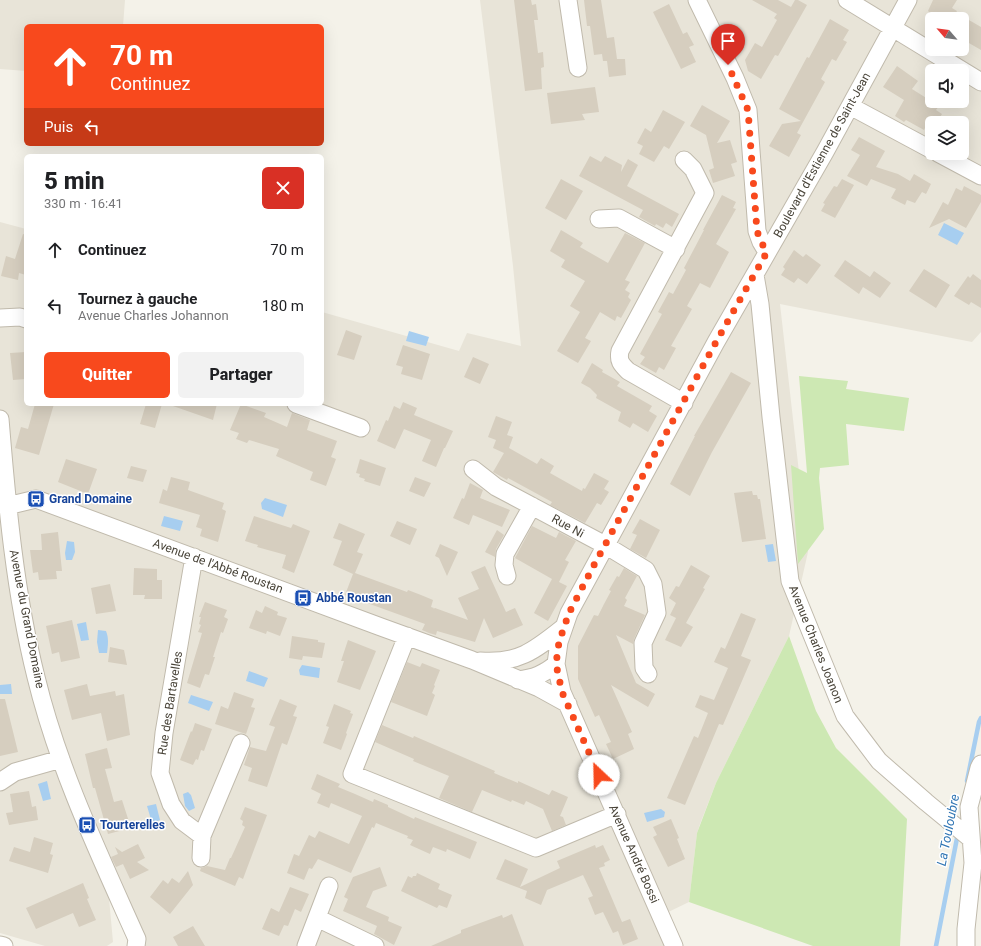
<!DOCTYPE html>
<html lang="fr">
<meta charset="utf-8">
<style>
:root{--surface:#fff;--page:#f2f2f2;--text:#202124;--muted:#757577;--accent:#f8491d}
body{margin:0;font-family:Roboto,sans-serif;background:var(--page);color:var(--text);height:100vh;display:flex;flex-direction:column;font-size:15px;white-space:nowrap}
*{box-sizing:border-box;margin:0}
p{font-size:13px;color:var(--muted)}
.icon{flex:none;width:22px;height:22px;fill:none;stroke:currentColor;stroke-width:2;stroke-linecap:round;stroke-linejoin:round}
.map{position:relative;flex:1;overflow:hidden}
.details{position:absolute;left:24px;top:154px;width:300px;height:252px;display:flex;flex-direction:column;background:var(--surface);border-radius:6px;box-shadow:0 4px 16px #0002}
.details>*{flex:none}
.hud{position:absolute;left:24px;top:24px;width:300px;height:122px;border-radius:6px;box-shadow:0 4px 16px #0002;background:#f8491d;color:#fff;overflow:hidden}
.needle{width:26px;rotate:298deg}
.tools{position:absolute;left:925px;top:12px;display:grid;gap:8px}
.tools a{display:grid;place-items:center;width:44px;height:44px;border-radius:6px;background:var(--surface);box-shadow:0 4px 16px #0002;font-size:20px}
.pin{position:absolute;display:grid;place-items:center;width:34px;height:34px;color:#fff;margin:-41px -17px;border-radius:50% 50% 50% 0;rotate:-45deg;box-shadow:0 0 4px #0007}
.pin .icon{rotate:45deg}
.me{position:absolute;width:44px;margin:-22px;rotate:336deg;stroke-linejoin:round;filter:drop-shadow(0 0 3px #0008)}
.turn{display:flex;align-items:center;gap:14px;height:84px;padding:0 20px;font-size:18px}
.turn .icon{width:52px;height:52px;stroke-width:2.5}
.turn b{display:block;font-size:28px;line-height:34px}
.then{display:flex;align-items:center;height:38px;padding:0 20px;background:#0003;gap:8px;font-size:15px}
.round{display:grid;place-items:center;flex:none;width:42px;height:42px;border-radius:6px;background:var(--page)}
.headline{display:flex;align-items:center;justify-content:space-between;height:68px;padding:0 20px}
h1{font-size:24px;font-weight:800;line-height:30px}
.button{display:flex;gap:8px;margin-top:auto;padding:8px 20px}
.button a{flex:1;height:46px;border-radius:6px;background:var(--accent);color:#fff;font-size:16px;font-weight:800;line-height:46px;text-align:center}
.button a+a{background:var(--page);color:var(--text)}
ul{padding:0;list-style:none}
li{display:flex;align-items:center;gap:12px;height:56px;padding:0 20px}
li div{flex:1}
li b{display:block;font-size:15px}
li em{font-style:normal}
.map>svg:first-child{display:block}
.residential{fill:#e8e4d8;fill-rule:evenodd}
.green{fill:#cde8b3}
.water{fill:#a7cef0}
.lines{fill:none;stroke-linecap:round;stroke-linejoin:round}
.stream{stroke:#a7cef0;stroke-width:4.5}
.building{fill:#d6cebf}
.minor-casing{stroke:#c0baac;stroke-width:19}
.minor{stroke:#fff;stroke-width:17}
.route{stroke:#f8491d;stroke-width:7;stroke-dasharray:0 12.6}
.labels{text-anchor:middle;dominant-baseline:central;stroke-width:3;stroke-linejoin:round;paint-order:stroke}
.street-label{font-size:12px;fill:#484338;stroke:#fff}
.transit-label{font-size:12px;font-weight:bold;fill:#164399;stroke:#fff;text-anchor:start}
.water-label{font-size:13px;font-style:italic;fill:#3176b4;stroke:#fff}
</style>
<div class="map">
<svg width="981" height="946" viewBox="0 0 981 946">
<rect width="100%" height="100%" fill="#f4f2e9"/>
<path class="residential" d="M0 0H125L123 26H26V71L0 69Z
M480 0H981V332L972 342 780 304 808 552 789 636 716 783 700 824 697 833 689 902 658 917 671 946H141L109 898 113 942 107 946H45L0 933V222L26 229V404H322V312L459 351 467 333 521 346 513 266ZM932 19H962V49H932ZM932 71H962V101H932ZM932 123H962V153H932Z"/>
<path class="green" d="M799 376 848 381 846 389 909 398 904 431 846 424 849 465 820 468 819 478 824 529 798 564 791 465 807 473Z
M789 636 816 711 836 748 907 819 900 946H813L689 902 697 833 716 783Z"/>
<path class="water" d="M944 223 964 233 957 245 938 235Z
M409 331 429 337 426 346 406 341Z
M265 498 287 505 283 517 262 509 261 503Z
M164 516 183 521 180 531 161 526Z
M67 541 74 542 75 552 72 560H66L65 553Z
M773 544 776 561 768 562 765 545Z
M86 622 89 640 81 641 77 624Z
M98 630 106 631C109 638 108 645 107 653H99L97 642Z
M302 665 320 668 319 678 300 675 299 670Z
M249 671 268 678 264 687 246 681Z
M11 684 12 694H0V685Z
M191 695 213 702 209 711 188 703Z
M47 781 51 799 43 801 38 784Z
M188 792 191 795 195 808 189 811 185 806 183 794Z
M156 804 160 820 152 823 147 806Z
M661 809 665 812 664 817 647 822 644 813Z"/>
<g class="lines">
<path class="stream" d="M967 781 979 722 981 718
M936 946 958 833"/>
</g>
<path class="building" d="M514 0H531L532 5 536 4 538 20H534L538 53 543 52 544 67 541 68 542 89 525 91Z
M584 0H601L607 38 614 37 617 59H625L626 75 609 77 607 61H603L602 54 594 55 590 26H587Z
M752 0H778L791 7 795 0H798L807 5 778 56 775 55 761 79 748 71 745 60 755 43 762 47 777 20 774 18 777 14Z
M933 0H957L952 8 957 11 952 19H925L929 12 928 11Z
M669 4 683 34 687 32 694 45 689 47 696 62 681 69 653 12Z
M962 16 981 27V50L962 39Z
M830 19 849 30 843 40 847 42 836 61 832 59 821 79 825 82 797 133 801 135 789 157 769 146 782 124 801 121 779 109 807 57 809 58Z
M897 66 918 81 912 89 939 106 936 110 942 114 936 123H932V130L926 126 924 130 906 120 904 122 895 116 904 100 883 87Z
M595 87 599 112 582 114 585 120 551 124 547 93Z
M702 105 730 121 717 143 730 140 737 162 731 164 735 176 713 183 709 170 714 168 706 135 690 126Z
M663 110 685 122 669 149 664 146 654 162 639 154 643 146 637 143 645 128 651 132Z
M859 137 885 151 876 167 898 174 910 181 914 174 931 184 926 194 922 192 915 203 907 200 905 205 891 198 896 189 871 179 867 186 847 176 860 155 851 150Z
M590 156 601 162 605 156 622 165 621 172 628 159 638 165 627 186 679 214 672 227 666 223 663 228 656 224 655 226 639 217 643 210 579 176Z
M561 179 583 191 566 220 545 208Z
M842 179 854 185 835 218 821 211 825 204 823 203 834 186 837 187Z
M964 186 981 195V202L966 228 949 219 929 228 943 202 948 205 956 188 962 191Z
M722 195 736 202 733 208 736 209 716 244 729 252 710 288 700 283 687 306 692 309 671 346 676 348 664 370 659 367 656 373 640 364 645 357 640 354 662 314 658 312 669 292 673 294 686 270 684 268 704 230H703Z
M561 230 583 243 580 247 608 263 625 233 645 243 625 280 630 282 625 290 630 293 628 297 631 300 621 318 617 316 615 321 600 312 585 338 591 341 578 363 557 351 580 312 570 306 585 281 561 267 565 260 550 251Z
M23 234 26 235V275L19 273 18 280 1 276 6 256 15 259Z
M794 250 803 257 806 254 821 265 807 284 798 278 794 283 781 275 785 269 783 267Z
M845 260 870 277 874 271 891 283 880 298 863 287 859 294 834 276Z
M924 269 950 285 936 308 909 291Z
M973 274 981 280V308L971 302 969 305 954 296 968 276 970 278Z
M346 330 362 336 354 360 337 355Z
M403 345 430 354 422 380 401 374 403 367 396 365Z
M26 352V379L13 380 10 353Z
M473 357 489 364 480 384 464 377Z
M592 363 603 370 602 372 620 382 617 386 652 406 649 411 657 416 648 432 633 423 630 428 618 421 621 412 596 398 597 395 590 388 581 383Z
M731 372 751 383 712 452 690 496 670 484 695 436H694Z
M403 402 417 408 414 415 453 431 445 448H444L436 467 422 461 431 440 404 429 395 449 377 441 386 420 388 421 394 406 400 409Z
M35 404H54L39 455 15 448 21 427 28 429Z
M146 404H162L155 428 140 424Z
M173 404H217L213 420 173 406Z
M241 404 266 413 264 417 287 427 292 413 310 420 307 430 337 441 331 457 336 459 326 486 310 480 313 472 276 456 279 449 249 440 247 443 236 439 239 433 230 430Z
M496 416 512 422 507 435 513 437 509 448 537 464 541 458 554 466 550 473 582 491 583 488 585 489 594 473 609 481 604 489 609 492 601 505 597 503 585 523 550 505 552 502 508 478 507 480 493 472 504 453 493 448 496 440 488 437Z
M66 459 97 469 88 494 58 482Z
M360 459 386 468 380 486 364 481 365 479 359 477 360 474 356 473Z
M131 466 147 470 143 482 127 478Z
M171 477 190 482 188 490 224 503 222 509 226 511 218 542 200 536 202 529 196 527 200 515 159 503 163 489 167 491Z
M415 477 431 483 424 497 409 491Z
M470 483 483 490 480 498 510 510 502 527 473 515 469 525 453 518 462 498 464 499Z
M752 491 753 495H757L758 499H760L766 539 742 542 734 493Z
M254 516 291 528 293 524 310 531 294 573 282 568 286 555 257 547 258 545 245 541Z
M640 519 660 530 646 558 630 549 637 535 632 533Z
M397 521 417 529 410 545 390 536Z
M339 523 365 534 357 552 363 554 355 573 407 592 408 590 421 595 433 600 431 607 434 608 433 609 435 608 468 620 458 598 479 589 471 572 485 566 506 612 515 608 523 625 493 638 484 618 475 642 437 631 436 635 429 633 422 630 425 624 345 595 353 574 333 565 342 541 333 538Z
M532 526 556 538 559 532 576 541 565 560 569 562 559 582 567 586 548 621 534 613 552 579 515 558Z
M497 530 504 535 496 549 495 557 485 552Z
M58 532 62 571H56L57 579 39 580 38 572 33 573 30 550H42L41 534Z
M440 544 458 552 447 576 439 558 435 556Z
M691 565 710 576 703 588 705 589 686 623 693 627 681 647 665 640 676 618 670 615 676 603 669 598 676 586 679 587Z
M134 568 157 569V580H162V599H144L145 595H133Z
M624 568 637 576 625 598 627 600 624 606 645 615 634 639 633 644 616 635 636 683 655 694 648 707 611 685 632 732 628 734 634 749 613 759 606 744 611 742 599 715 595 717 578 679V646L594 615 598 616 604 604 611 591 609 590 617 576 619 577Z
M110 584 116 611 96 614 91 588Z
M205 602 227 610 224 617 228 619 223 633 221 632 213 657H215L209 675 205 674 200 688 187 683 202 633 198 632 201 625 199 624 201 617H199Z
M265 606 278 612 277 615 287 618 280 636 267 631 266 634 249 628 256 610 262 613Z
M741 613 756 619 741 656 751 660 723 725 719 724 685 805 667 798 694 736 698 738 708 713 695 707 700 695 714 700 728 668 714 662 721 647 725 649Z
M72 620 80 658 61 662 59 652 52 654 46 626Z
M292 636 318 640V642L325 643 322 658 303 656 302 660 289 658Z
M348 640 376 651 360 690 337 682 344 661H341Z
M110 647 124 650 127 665 108 662Z
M407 662 420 667 422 663 440 670 434 685 435 686 432 693 435 695 427 716 391 702Z
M87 684 90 696 115 691 116 696 124 694 130 735 107 741 101 713 72 720 64 690Z
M234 692 254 699 251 707 255 708 246 734 215 724 221 706 228 709Z
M0 699H5L18 752 0 756Z
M280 699 297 706 293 716 297 717 287 745 282 743 267 787 248 781 252 768 244 765 250 747 266 751 275 727 269 725Z
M334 704 351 711 350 713 353 714 346 733 347 734 341 750 323 743 329 727 326 726Z
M195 723 212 729 204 751 201 750 198 760 196 759 193 765 180 760 191 731 192 732Z
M382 725 413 738 414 736 495 771 494 773 518 783V781L549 795 552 790 568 797 560 816 563 817 566 825 552 831 543 809 526 801 524 805 512 800 511 802 482 790 472 812 439 798 449 776 413 761 414 759 375 742Z
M107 748 112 768 105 769 114 802 122 800 131 828 108 834 95 788H93L85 754Z
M317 774 340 784 338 787 355 794 373 802 374 799 388 805V807L414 819 415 817 477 842 470 859 447 849 446 852 433 847 430 854 410 845 413 840 407 838 408 836 376 823 374 828 372 827 351 873 318 859 312 869 309 868 304 880 287 873 294 854 299 856 309 835 315 838 319 831 349 844 362 816 331 803 329 808 317 803 321 794 311 789Z
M29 791 32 807 36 806 38 820 9 825 6 813 13 812 10 794Z
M245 807 267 815 243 879 239 877 235 886 200 871 201 868 207 866 225 870 230 858H231L245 827 242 825 243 821 240 819Z
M671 819 679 838 677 839 685 859 668 867 653 837 657 835 653 827Z
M34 837 53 843 50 854 53 855 48 873 9 861 14 847 30 852Z
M138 844 145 858 137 862 149 870 130 879 123 864 116 867 111 857 118 854 115 847 122 852Z
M595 845 596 848 603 845 610 860 604 863 605 866 599 868 622 922 630 919 638 939 623 945 618 931 613 933 603 912 595 915 588 898 593 896 583 875 547 890 541 905 525 898 527 891 496 879 505 859 528 869 520 887 560 868 557 861Z
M380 867 387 886 373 891 366 907 389 917 388 921 402 927 394 945 374 934 377 926 343 911 348 899 344 897 353 877Z
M188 871 193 885 170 914 150 897 163 880 168 884 172 878 179 883Z
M417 873 440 884 438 889 452 895 447 908 439 905 437 908 401 891 408 876 412 878 413 876H416Z
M83 883 89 898 87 899 96 920 79 927 73 913 36 929 26 908Z
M290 887 309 894 301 912 295 909 288 926 284 925 279 936 262 929 271 908 279 912Z
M512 914 524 946H431L461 933V930L502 915 503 918Z
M193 926 205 946H178L173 937Z"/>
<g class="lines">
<defs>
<path id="minor" d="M568 0 578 68
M697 0 735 78 748 110 757 231 761 242 767 252
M847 0 981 82
M850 106 932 150
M938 153 981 176
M599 219 619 218 676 249
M755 275 760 304 771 417 790 581 845 716 879 761 926 802 971 839
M0 318 20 317 26 319
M684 403 628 371C621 364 618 361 620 351L705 193 693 169 684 160
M296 404 361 428
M0 419C7 505 15 593 36 677 58 768 99 854 137 939L136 946
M473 469 496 487 605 545 646 570 653 584 657 613 643 643 644 668 648 674
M7 506 36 499 381 627 472 660 539 688 568 704
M194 557 164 733 160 773 171 804 182 821 202 836
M507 576 504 565 505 554 532 506
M407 636 352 774 536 848 617 814
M480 661C519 664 535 650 564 627
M518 680C534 678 544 674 556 664
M0 782 15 772 61 759
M201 858 202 836 241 743
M317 918 375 946
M0 945 4 946
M306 946 329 886
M674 946 562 692 556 664 559 642 569 613 716 342 825 152 908 0
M966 946V929L973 863 969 807 979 768 981 764"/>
</defs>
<use href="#minor" class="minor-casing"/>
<use href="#minor" class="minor"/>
</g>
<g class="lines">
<path class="route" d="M599 775 562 692 556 664 559 642 569 613 594 565 716 342 767 252 761 242 757 231 748 110 728 65"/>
</g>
<defs>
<symbol id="bus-square" viewBox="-11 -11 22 22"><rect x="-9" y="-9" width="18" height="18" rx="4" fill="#1a4fb4" stroke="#fff"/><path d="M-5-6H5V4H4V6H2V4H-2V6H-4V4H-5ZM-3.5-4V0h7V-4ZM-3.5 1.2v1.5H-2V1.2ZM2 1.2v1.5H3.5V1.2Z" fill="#fff"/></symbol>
</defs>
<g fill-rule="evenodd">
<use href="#bus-square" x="26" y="489" width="20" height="20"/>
<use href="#bus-square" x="293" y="588" width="20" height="20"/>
<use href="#bus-square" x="77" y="815" width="20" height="20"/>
</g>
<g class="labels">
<g class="street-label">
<text transform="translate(822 155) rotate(-61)">Boulevard d'Estienne de Saint-Jean</text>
<text transform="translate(568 526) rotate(29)">Rue Ni</text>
<text transform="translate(218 566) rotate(20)">Avenue de l'Abbé Roustan</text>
<text transform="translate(27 619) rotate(79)">Avenue du Grand Domaine</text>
<text transform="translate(816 644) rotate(68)">Avenue Charles Joanon</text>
<text transform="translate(170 703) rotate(-81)">Rue des Bartavelles</text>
<text transform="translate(634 854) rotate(66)">Avenue André Bossi</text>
</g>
<g class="transit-label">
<text x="49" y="499">Grand Domaine</text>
<text x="316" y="598">Abbé Roustan</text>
<text x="100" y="825">Tourterelles</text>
</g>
<g class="water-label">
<text transform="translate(948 830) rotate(-79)">La Touloubre</text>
</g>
</g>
</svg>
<div class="tools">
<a><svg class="needle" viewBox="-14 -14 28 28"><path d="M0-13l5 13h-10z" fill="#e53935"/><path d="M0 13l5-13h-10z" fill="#757577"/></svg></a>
<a><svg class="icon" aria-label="sound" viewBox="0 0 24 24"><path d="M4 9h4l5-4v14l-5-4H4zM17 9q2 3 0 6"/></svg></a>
<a><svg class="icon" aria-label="layers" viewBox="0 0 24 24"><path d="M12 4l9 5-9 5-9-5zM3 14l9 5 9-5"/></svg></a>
</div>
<div class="pin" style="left:728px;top:65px;background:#d93025"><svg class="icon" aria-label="arrive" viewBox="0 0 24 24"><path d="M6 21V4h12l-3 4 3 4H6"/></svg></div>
<svg class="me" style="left:599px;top:775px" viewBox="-20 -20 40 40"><circle r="19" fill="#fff"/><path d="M0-13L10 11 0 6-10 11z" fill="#f8491d"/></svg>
<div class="hud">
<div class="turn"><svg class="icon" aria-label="ahead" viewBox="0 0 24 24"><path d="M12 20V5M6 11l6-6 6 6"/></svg><div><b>70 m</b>Continuez</div></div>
<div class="then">Puis<svg class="icon" aria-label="left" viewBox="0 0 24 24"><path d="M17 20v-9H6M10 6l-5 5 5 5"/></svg></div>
</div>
<section class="details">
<div class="headline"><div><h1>5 min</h1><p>330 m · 16:41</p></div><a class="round" style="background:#d93025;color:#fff"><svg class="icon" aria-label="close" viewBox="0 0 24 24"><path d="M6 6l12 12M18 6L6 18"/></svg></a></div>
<ul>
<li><svg class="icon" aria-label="ahead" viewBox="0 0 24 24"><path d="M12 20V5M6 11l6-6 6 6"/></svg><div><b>Continuez</b></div><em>70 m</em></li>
<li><svg class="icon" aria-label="left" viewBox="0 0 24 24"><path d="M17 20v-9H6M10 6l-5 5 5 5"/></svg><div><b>Tournez à gauche</b><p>Avenue Charles Johannon</p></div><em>180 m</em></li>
</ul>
<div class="button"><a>Quitter</a><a>Partager</a></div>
</section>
</div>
